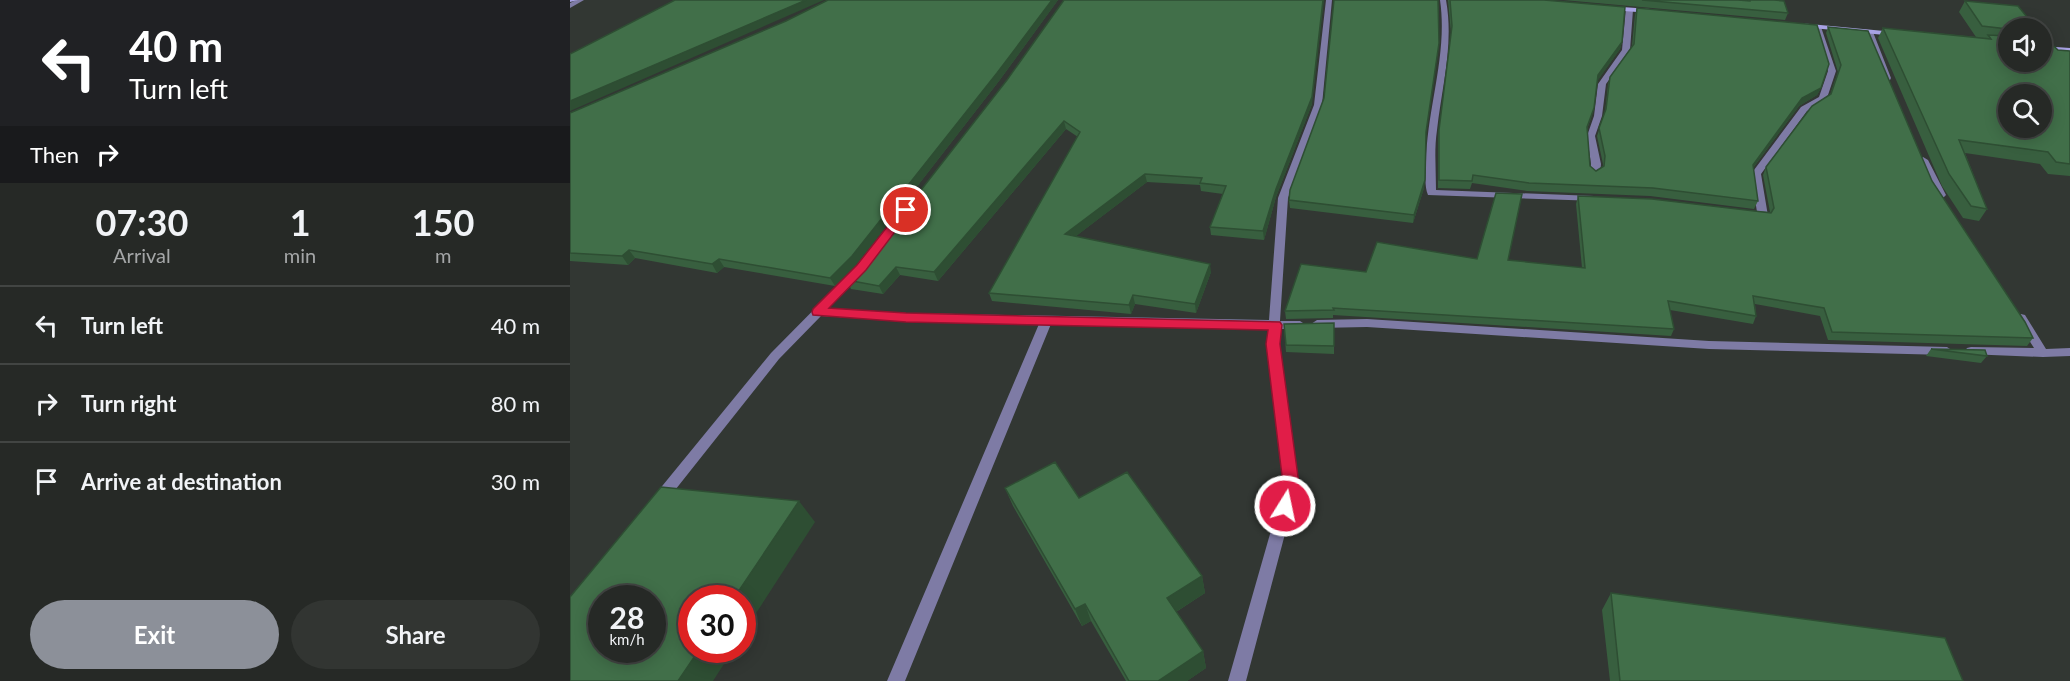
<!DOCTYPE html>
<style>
:root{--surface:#262926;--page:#323532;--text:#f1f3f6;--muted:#a4a6a7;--line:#424543;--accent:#8c9099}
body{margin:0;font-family:Lato,sans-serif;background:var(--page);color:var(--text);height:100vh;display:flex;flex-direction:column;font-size:22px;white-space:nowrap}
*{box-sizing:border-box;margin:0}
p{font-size:20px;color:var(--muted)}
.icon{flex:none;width:33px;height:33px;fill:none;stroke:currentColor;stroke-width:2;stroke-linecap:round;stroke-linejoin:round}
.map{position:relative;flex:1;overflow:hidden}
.panel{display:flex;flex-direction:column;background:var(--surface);width:570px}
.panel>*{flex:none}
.hud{background:#202124;color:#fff;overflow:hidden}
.buttons{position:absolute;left:1428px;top:18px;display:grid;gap:12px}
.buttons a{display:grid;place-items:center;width:54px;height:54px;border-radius:50%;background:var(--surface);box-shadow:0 3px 15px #0003,0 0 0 2px var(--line);font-size:30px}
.speed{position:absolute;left:18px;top:585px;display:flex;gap:12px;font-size:30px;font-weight:700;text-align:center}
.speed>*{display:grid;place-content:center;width:78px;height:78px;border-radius:50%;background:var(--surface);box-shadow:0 3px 15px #0003,0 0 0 2px var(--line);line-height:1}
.speed small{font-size:15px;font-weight:400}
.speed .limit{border:9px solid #d22;background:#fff;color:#111}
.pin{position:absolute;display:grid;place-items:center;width:51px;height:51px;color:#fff;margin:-26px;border:3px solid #fff;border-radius:50%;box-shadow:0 2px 6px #0007}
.me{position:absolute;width:66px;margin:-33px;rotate:10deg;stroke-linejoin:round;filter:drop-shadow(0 0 4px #0008)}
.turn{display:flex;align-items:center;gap:21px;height:126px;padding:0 30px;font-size:27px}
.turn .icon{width:78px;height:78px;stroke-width:2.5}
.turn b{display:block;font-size:42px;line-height:51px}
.then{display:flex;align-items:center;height:57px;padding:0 30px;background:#0003;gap:12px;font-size:22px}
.eta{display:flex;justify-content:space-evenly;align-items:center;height:102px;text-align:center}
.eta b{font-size:36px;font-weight:700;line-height:42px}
.action{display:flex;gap:12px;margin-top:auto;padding:12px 30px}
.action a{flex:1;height:69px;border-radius:36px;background:var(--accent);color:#fff;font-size:24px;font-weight:700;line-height:69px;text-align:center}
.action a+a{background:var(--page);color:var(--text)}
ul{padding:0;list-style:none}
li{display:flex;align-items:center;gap:18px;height:78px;padding:0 30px;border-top:2px solid var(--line)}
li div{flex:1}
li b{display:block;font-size:22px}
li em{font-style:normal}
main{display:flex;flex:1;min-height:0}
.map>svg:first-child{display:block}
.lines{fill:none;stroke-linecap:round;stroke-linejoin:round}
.street{fill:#7e7ba5;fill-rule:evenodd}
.secondary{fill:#a8a2e4;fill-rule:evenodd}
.wall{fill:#385f3f}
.shaded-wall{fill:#2e4e33}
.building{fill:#416f49;stroke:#2e4e33;stroke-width:1.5;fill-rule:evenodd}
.route{fill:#e11d48;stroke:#92132f;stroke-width:1.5}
</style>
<main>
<section class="panel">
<div class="hud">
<div class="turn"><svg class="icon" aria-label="left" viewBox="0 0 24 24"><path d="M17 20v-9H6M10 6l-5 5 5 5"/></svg><div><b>40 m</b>Turn left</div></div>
<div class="then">Then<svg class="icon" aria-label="right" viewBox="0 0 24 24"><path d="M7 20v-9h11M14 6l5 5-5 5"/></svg></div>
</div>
<div class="eta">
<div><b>07:30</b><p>Arrival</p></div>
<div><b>1</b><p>min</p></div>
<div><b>150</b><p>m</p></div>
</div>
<ul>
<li><svg class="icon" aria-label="left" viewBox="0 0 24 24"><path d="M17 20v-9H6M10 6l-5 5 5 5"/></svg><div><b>Turn left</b></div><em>40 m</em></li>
<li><svg class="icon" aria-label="right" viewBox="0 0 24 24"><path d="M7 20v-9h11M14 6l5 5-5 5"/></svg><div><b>Turn right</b></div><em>80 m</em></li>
<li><svg class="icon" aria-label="arrive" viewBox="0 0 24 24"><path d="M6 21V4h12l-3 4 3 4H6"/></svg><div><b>Arrive at destination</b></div><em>30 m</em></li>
</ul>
<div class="action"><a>Exit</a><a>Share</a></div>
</section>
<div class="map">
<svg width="1500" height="681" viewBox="0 0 1500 681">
<rect width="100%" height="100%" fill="#323733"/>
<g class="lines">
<path class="street" d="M6 0H14L0 8V3Z
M756 0H762L752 105 718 198 710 321H730L736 325 730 329H710L709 344 728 485 676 681H658L714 485 697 344 698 328 481 324 335 681H317L469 324 336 321 251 316 209 359 94 504 89 506 84 504 82 500 84 496 201 353 284 269H292L293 271 258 309 336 313 699 320 708 198 744 105Z
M870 0H876C884 45 872 86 867 130 864 150 866 170 866 190L1024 196 1028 197V201L858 195C854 186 856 173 856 163 857 107 878 55 870 0Z
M1056 8 1063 10 1060 50 1036 84 1032 116 1025 136 1031 164 1030 174 1025 177 1020 174 1021 164 1017 136 1024 116 1028 84 1052 50Z
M1244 25 1251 27 1266 71 1257 98 1237 111 1191 174 1198 216 1193 219 1178 216V212H1187L1181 174 1231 107 1249 97 1258 71Z
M1296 30 1303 32 1321 78 1320 80 1313 78 1295 32Z
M1353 157 1358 160 1376 195 1374 197 1371 198 1366 195 1348 160Z
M1451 314 1455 315 1476 349 1500 348V356L1473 357 1397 354 1395 351 1397 348 1401 347 1464 348 1445 318Z
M797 319 1139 341 1377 347 1383 351 1377 355 1139 349 797 327 747 328 741 324 747 320Z"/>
<path class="secondary" d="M0 0H8L0 2Z
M1038 6 1080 9 1084 11 1080 13 1041 10 1037 8Z
M1229 23 1325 32 1329 34 1325 36 1232 27 1228 25Z
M1472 46 1500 48V52L1472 50Z"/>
</g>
<path class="wall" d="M258 0H488L429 81 286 265 265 286 154 267 147 273 65 258 58 265 0 261V113L216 21Z
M878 0H974L1052 42 1050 49 1027 81 1022 115 1017 129 1020 166 1026 171 1033 167V164L1027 136 1035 113 1038 85 1040 77 1062 46 1065 15 1067 8 1251 88 1247 95 1229 106 1183 168 1188 201 1184 209 1080 196 957 191 902 183 900 189 868 188V138L881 33Z
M993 0H1168L1178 1V0H1204L1218 13 1215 20Z
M1395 1 1438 28V62L1488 50 1500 51V176L1478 174 1470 164 1395 153 1417 209 1409 221 1393 218 1372 186 1308 38 1313 28 1417 38 1406 37 1389 12Z
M1258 27 1362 181 1463 338 1457 346 1258 340 1250 316 1185 304 1186 316 1183 324 1100 310 1104 329 1101 336 763 315V318L716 319 715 311 796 272 907 259 938 260 1012 268 1006 204 1008 196 1200 212 1193 175 1196 167 1260 95 1268 72 1256 33Z
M437 80 742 104 706 197 694 240 641 235 640 227 653 194 631 191 630 185 577 182 506 236 641 272 626 313 565 304 561 314 422 301 419 293 508 137 496 129 368 281 330 275 313 294 281 289 277 280 294 263Z
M856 135 854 188 843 223 720 208 719 200Z
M764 323V354L716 352 714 324Z
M1361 349 1417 356 1411 363 1356 356Z
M435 488 509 498 632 576 635 593 606 612 633 651 636 668 617 681H556L521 621 512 626 443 506Z
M1041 593 1393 681H1040L1032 610Z"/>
<path class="shaded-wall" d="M236 0H254L0 111V101Z
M482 0H488L429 81 286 265 265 286 260 278Z
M753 0H754L742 104 706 197 694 240 693 231 706 189Z
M1052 42 1050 49 1026 83 1028 75Z
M1251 88 1247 95 1229 106 1179 173 1183 165 1232 98Z
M494 121 496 129 368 281 364 272Z
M575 174 577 182 497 243 495 234Z
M855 180 854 188 843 223 844 215Z
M59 250 65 258 58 265 52 256Z
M149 259 154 267 147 273 142 264Z
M640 264 641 272 626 313 625 304Z
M326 267 330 275 313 294 309 286Z
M563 295 565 304 561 314 559 305Z
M229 501 245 522 172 635V598H164Z
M632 576 635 593 601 615 597 598Z
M515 604 521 621 512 626 505 609Z
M129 650H163L143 681H108Z
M633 651 636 668 617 681H588Z"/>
<path class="building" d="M105 0H236L0 101V54Z
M258 0H482L427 73 282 256 260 278 149 259 142 264 59 250 52 256 0 253V113L216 21Z
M494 0H753L742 97 706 189 693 231 640 227 656 186 630 183 632 178 575 174 495 234 640 264 625 304 563 295 559 305 419 293 510 132 494 121 364 272 326 267 309 286 277 280 294 263 437 80Z
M764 0H868L869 43 856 132 855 180 844 215 719 200 720 190 754 98Z
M880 0H974L1055 7 1052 42 1028 75 1024 108 1017 127 1020 166 1026 171 1034 166 1035 156 1029 128 1036 109 1040 77 1064 44 1067 8 1247 25 1259 64 1251 88 1232 98 1183 165 1188 201 1083 188 959 183 903 175 902 181 869 180V130L882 26Z
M1072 0H1168L1180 1V0H1204L1214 1 1218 13Z
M1395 1 1448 6 1466 28 1438 29 1412 26Z
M1258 27 1298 31 1362 181 1455 322 1463 338 1262 332 1254 308 1183 296 1186 316 1098 301 1104 329 763 308 764 310 715 311 731 264 796 272 807 242 907 259 926 193 952 194 938 260 1015 268 1008 196 1082 199 1201 213 1204 208 1196 167 1242 106 1261 94 1271 65Z
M1313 28 1421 39 1418 35 1438 36V62H1472V35L1488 50 1500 51V164L1486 162 1478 152 1389 140 1417 209 1401 206 1379 174ZM1438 94H1472V128H1438Z
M764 323V346L716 345 714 324Z
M1361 349 1415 350 1417 356Z
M485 462 509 498 557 472 632 576 597 598 633 651 588 681H559L515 604 505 609 435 488Z
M91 487 229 501 164 598H122V650H129L108 681H0V597ZM32 598H82V650H32Z
M1041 593 1375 638 1393 681H1050Z"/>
<path class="route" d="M336 207 340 208V212L296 270 259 308 336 313 710 322 712 325 710 344 729 484 721 511 715 513 709 511 707 506 713 484 696 344 698 330 336 322 243 315 242 312 243 309 287 265 332 208Z"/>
</svg>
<div class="buttons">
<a><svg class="icon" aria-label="sound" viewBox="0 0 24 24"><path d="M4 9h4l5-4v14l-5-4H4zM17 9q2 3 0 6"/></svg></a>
<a><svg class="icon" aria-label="search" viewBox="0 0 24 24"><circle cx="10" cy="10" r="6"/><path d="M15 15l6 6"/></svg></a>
</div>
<div class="speed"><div>28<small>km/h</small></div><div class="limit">30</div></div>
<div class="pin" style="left:336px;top:210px;background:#d93025"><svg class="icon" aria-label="arrive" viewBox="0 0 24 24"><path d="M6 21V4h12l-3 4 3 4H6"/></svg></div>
<svg class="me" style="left:715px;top:506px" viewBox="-20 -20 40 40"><circle r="17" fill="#e11d48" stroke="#fff" stroke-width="3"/><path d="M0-11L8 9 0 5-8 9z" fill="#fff"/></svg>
</div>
</main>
